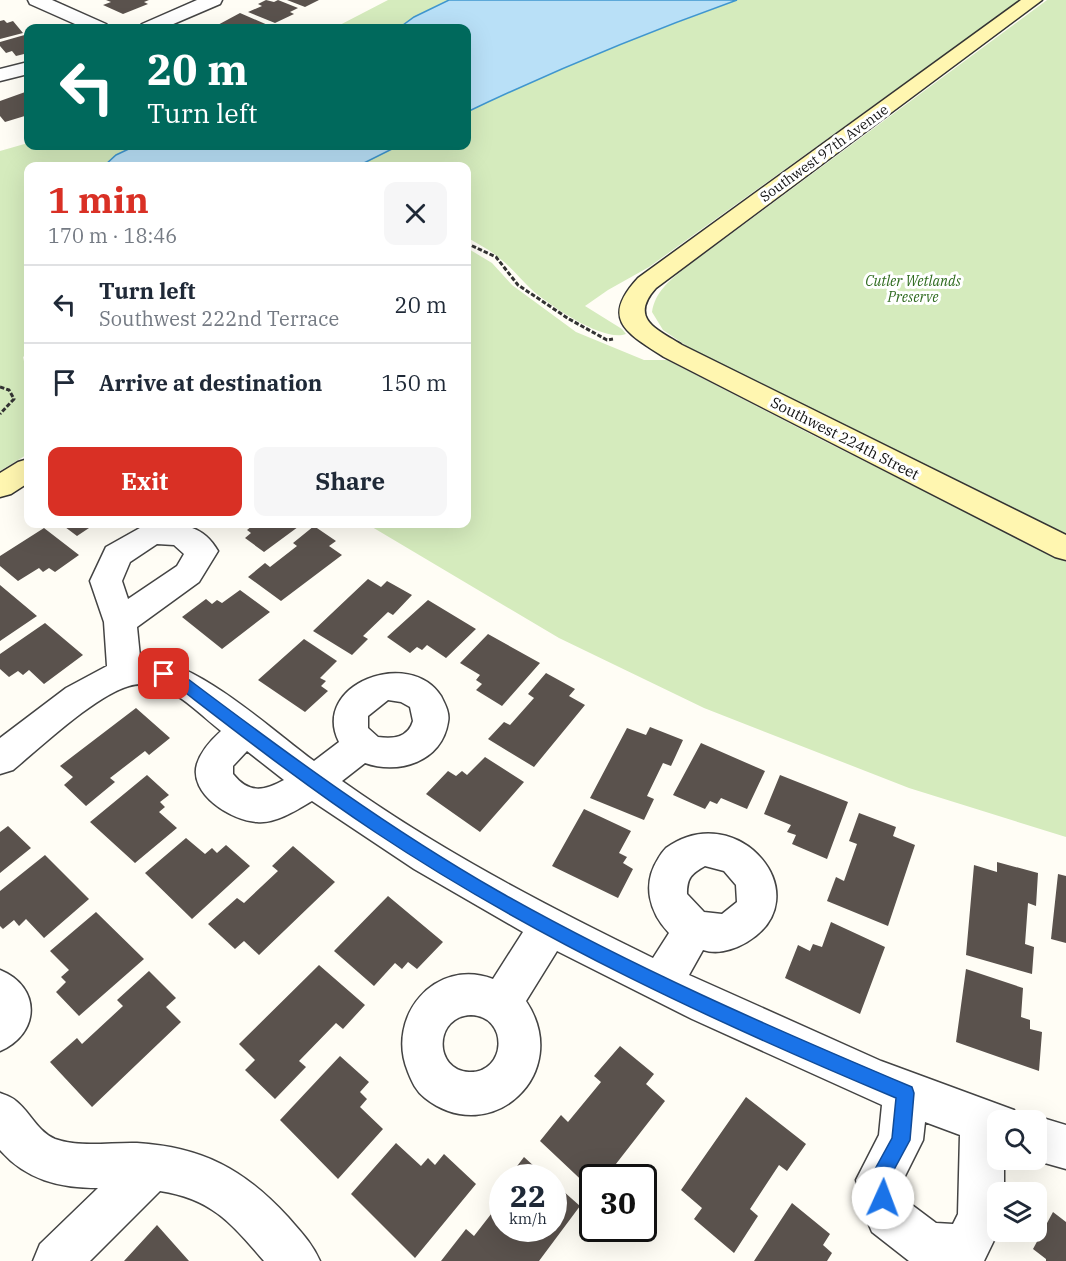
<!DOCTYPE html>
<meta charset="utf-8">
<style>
:root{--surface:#fff;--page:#f6f6f7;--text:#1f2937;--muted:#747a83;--line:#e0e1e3;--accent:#d93025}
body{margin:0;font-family:"IBM Plex Serif",serif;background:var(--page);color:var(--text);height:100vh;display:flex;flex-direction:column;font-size:22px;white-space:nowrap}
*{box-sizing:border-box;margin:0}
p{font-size:20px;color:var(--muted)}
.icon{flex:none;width:33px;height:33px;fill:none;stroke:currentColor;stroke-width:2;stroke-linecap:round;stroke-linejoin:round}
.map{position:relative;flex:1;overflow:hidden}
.drawer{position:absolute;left:24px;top:162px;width:447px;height:366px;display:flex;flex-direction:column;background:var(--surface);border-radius:12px;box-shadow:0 6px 24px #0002}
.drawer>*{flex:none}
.banner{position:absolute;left:24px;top:24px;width:447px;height:126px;border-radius:12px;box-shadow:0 6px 24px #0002;background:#00695c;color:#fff;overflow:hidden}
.tools{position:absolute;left:987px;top:1110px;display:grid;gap:12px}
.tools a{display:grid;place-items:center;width:60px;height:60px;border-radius:12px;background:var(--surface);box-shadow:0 6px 24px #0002;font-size:30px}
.speed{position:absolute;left:489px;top:1164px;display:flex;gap:12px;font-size:30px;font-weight:700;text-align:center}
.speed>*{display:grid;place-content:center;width:78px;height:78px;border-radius:50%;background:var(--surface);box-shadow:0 6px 24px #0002;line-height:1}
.speed small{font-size:15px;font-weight:400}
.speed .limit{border:3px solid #111;border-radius:9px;background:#fff;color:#111}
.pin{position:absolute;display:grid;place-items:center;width:51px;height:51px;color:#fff;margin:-26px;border-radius:12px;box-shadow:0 3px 9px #0006}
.me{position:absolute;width:66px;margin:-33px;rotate:2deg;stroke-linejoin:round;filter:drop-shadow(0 0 4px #0008)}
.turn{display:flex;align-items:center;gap:21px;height:126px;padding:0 24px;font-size:27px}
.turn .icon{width:78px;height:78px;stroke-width:2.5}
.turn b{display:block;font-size:42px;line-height:51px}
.round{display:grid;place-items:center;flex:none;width:63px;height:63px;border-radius:12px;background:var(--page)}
.head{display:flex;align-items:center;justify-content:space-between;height:102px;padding:0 24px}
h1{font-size:36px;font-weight:700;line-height:45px;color:var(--accent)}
.button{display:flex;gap:12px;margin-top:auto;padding:12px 24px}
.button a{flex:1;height:69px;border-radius:12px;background:var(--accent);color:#fff;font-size:24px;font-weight:700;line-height:69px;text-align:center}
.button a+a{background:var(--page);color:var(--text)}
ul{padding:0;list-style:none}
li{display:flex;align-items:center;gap:18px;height:78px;padding:0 24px;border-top:2px solid var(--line)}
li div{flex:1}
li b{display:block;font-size:22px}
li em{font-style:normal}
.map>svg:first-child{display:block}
.green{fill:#d5ebbd}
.water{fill:#b9e0f7;stroke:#3f96cf;stroke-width:1.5}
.building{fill:#5a524d}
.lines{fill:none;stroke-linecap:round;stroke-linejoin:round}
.street-casing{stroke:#444;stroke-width:3}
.secondary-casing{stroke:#333;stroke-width:3}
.path{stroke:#333;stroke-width:3;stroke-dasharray:4.5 2;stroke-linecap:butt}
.street{fill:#fff;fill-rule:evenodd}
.secondary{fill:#fff6b0;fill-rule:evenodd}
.route{fill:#1a73e8;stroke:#114b97;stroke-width:1.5}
.labels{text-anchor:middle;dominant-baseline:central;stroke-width:6;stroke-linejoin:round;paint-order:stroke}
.far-street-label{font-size:14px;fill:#111;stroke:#fff}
.far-park-label{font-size:14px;font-style:italic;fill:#2f6b1f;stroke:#fff}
.street-label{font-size:15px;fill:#111;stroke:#fff}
</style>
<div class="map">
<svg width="1066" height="1261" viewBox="0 0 1066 1261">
<rect width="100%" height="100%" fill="#fffdf5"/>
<path class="green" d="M388 0H449L414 17 399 28H334Z
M737 0H1020L649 267 608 290 585 306 622 329 626 334C604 342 556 309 538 295 524 284 513 268 498 257 489 249 477 244 467 237L466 166H358L398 146H466L467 112 538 77 594 54Z
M1047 0H1066V536L700 355 663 330 652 312C655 292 669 281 685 268Z
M28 143V146H135L116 155 104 166H28V353L23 357 28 378V454L0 471V151Z
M467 248 492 263 512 285 576 332 644 360H667L818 438 1066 562V837L909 788 704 708 559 638 367 524H466Z"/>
<path class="water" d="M449 0H737C645 33 555 70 467 112L466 28H399L414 17Z
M135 146H398L358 166H104L116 155Z"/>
<path class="building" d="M106 0H149L144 2 148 4 123 14 103 5 111 2Z
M266 0 274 2 278 0 298 8 290 12 294 14 275 23 248 12 262 6 258 4Z
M287 0H319L305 7Z
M240 13 270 26 264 28 214 27Z
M4 20 7 23 13 21 23 33 0 39V21Z
M28 34V53L16 56 12 51 6 53 0 46V42Z
M28 91V115L5 122 0 116V101Z
M61 524H95L77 536Z
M249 524H302L264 552 245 538 251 533 247 530 252 526Z
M314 526 336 541 329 546 342 555 281 601 248 577 265 563 270 567 297 546 293 543Z
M44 528 79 555 55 572 49 568 43 572 39 568 18 581 0 566V556Z
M368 579 381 587 387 581 412 595 393 615 388 612 363 636 368 639 352 655 313 631Z
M0 585 37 616 0 641Z
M240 590 270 612 222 649 182 617 206 599 212 604 217 600 222 603Z
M428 600 476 629 446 658 427 645 422 650 417 647 410 653 387 637Z
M45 623 83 655 44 684 29 670 23 675 18 671 9 677 0 669V654Z
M488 634 540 663 502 706 476 690 482 684 476 680 480 675 460 663Z
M304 639 337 661 320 678 326 681 321 686 328 691 305 712 258 680Z
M546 673 575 689 569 696 585 705 534 767 488 739 504 722 510 725 534 698 528 694Z
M136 708 170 738 149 755 145 751 110 778 115 782 86 806 64 785 73 777 60 766Z
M650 727 683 740 671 766 663 763 647 796 654 799 644 820 590 798 627 728 646 735Z
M701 743 765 771 747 809 721 798 717 804 710 801 705 809 673 795Z
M485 757 524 782 480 832 426 794 448 771 456 776 462 771 467 775Z
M147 775 169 795 160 802 165 807 159 812 177 828 135 863 90 822Z
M780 775 848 802 827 859 792 844 796 835 787 832 791 825 764 814Z
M584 809 631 831 619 853 627 857 623 863 633 869 618 898 552 866Z
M859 813 896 827 893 836 915 845 888 926 827 901 836 877 844 881 857 844 849 841Z
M8 826 31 848 0 873V832Z
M186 838 205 854 212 848 217 853 226 845 250 866 192 919 145 873Z
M293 846 335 882 259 955 244 941 235 949 208 924 237 898 244 903 278 871 272 866Z
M45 855 89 899 44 938 26 919 19 926 14 920 3 929 0 926V891Z
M997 862 1038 873 1036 906 1028 903 1025 944 1034 947 1032 974 966 955 974 865 997 872Z
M1058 874 1066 876V943L1051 939Z
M388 896 443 942 417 969 408 962 402 969 395 963 374 986 334 951Z
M96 912 144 959 79 1016 56 992 66 982 61 977 69 970 50 951Z
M831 922 885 947 860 1014 785 978 798 945 810 951 813 944 822 947Z
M319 965 365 1005 343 1029 336 1023 299 1061 306 1067 275 1099 245 1070 255 1060 239 1044Z
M966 969 1023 988 1021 1017 1030 1020V1029L1042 1032 1039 1071 956 1042Z
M149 971 176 998 166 1007 181 1022 92 1107 50 1062 77 1038 82 1044 123 1006 117 1000Z
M620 1046 654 1074 646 1084 665 1101 605 1178H592V1190L540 1141 561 1115 568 1122 601 1082 594 1076Z
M340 1056 369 1082 360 1092 367 1099 360 1107 383 1129 338 1179 280 1120Z
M746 1097 806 1144 787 1171 779 1165 750 1209 758 1216 734 1253 694 1219 702 1208 681 1190Z
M396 1143 421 1166 428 1158 435 1165 444 1154 476 1184 415 1258 351 1194Z
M524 1157 547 1178H508Z
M554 1183 580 1206 539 1261H441L466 1229 474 1236 502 1200V1228H554Z
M792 1203 830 1234 823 1245 832 1253 827 1261H754Z
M1053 1212 1066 1222V1261H1046V1259L1033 1249Z
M157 1225 189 1261H124Z"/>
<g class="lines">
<defs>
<path id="street" d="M28 0H52L106 24 109 28H84L30 4Z
M197 0H222L220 4 164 28H139L142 24Z
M28 62V74L0 81V69Z
M147 524C176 524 201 521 218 551L199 582 137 627 140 657C197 660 268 727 314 761L339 742C310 684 410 647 441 696 445 704 450 713 448 722 442 762 398 775 365 763L342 781C439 850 546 906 653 958L669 933C649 912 642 884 658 859 660 855 663 851 666 848 738 796 822 897 747 942 735 949 718 955 703 950L689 975 881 1061 1014 1110 1018 1120H998V1160H1004V1192H998V1232L984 1261H909L872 1232 865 1216 856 1180 879 1135 882 1105 692 1019 557 951 526 1001C574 1073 491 1150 425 1098 416 1091 412 1082 408 1072 385 1017 435 957 493 979L523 932 414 869 312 801C297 810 275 824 257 822 232 821 188 794 197 764 201 751 211 740 221 731 202 716 180 693 157 686 148 684 138 683 129 686 96 695 41 747 13 770L0 774V738L66 688 107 666 104 622 90 581 106 547ZM157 544 174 545 184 554 177 566 128 599 122 581 130 562ZM388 700 401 702 410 707 413 721C408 738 393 739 378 737L368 728V716ZM247 751 284 780C264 791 249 794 233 774V766ZM705 866 724 871 736 885 737 902 722 914 704 912 687 894C687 878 691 874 705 866ZM471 1015C509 1016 507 1073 469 1072 433 1070 434 1016 471 1015ZM925 1122 960 1135 958 1214 953 1224 936 1223 908 1202 902 1182 923 1140Z
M0 970C42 987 40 1034 0 1051Z
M0 1093C5 1095 12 1097 16 1101 30 1112 38 1132 55 1139 80 1148 112 1142 137 1143 202 1147 244 1169 288 1217 301 1232 312 1243 320 1261H264C231 1223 212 1199 160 1191L90 1261H33L40 1244 98 1188C60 1188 26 1180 0 1150Z
M1036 1116 1066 1125V1169L1034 1160H1036V1120H1024Z"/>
<path id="secondary" d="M1021 0H1042L656 288C628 319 658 330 682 345L1066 535V560L1055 557 664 357C626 333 600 319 638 278Z
M28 459V483L11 494 0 497V473L18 462Z"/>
</defs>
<use href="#street" class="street-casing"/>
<use href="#secondary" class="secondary-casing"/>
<path class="path" d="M466 243 496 257 518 285 569 319 607 340 613 339
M0 387 9 390 14 399 0 414"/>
<use href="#street" class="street"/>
<use href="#secondary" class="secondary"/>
</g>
<path class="route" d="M164 668 188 679C289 755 388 828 498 891 630 966 772 1028 912 1087L914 1093 910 1140 888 1181 893 1198 890 1205 883 1208 876 1205 869 1180 892 1138 896 1098C717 1023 537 940 375 832 307 787 243 737 178 687L159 678 157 674 159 670Z"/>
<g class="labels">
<g class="far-street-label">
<text transform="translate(824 153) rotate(-36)">Southwest 97th Avenue</text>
</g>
<g class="far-park-label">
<text x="913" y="281">Cutler Wetlands<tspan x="913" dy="16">Preserve</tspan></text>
</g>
<g class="street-label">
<text transform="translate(845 438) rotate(27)">Southwest 224th Street</text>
</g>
</g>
</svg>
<div class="tools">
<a><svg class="icon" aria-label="search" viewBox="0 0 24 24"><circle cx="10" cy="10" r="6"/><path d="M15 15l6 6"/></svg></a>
<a><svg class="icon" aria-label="layers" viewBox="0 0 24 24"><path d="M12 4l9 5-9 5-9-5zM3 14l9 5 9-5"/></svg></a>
</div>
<div class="speed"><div>22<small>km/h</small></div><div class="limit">30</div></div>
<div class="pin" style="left:164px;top:674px;background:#d93025"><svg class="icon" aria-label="arrive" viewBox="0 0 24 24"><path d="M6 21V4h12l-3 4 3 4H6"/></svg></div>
<svg class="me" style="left:883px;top:1198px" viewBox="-20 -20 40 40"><circle r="19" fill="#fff"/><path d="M0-13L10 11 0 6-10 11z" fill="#1a73e8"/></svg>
<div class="banner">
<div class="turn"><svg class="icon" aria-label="left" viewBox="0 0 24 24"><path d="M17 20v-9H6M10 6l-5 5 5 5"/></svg><div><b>20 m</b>Turn left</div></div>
</div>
<section class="drawer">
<div class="head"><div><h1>1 min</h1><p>170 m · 18:46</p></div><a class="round"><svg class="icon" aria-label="close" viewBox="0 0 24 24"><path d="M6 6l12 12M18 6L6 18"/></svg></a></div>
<ul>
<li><svg class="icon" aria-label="left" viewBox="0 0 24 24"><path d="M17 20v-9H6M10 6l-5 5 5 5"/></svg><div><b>Turn left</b><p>Southwest 222nd Terrace</p></div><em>20 m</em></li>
<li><svg class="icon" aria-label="arrive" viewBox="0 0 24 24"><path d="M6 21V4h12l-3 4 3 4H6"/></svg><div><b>Arrive at destination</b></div><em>150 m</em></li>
</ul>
<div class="button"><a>Exit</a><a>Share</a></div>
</section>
</div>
